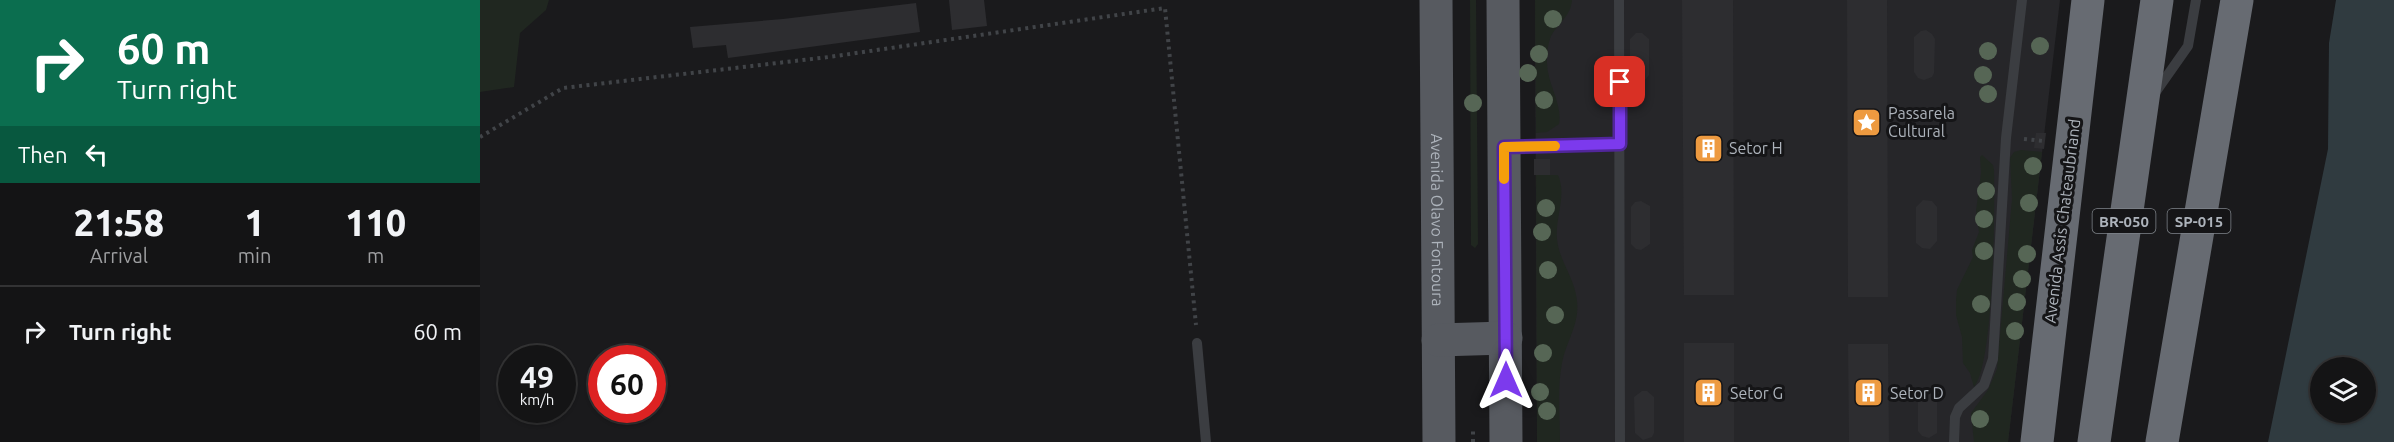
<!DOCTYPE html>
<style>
:root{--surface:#141415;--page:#212122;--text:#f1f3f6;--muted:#9d9ea0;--line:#333334}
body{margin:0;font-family:Ubuntu,sans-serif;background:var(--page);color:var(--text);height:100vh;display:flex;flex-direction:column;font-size:22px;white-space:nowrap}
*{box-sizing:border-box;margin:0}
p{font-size:20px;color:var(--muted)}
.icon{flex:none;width:33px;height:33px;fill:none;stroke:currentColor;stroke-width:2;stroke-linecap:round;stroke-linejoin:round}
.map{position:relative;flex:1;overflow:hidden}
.panel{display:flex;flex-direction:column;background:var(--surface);width:480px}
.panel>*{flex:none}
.hud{background:#0b6e4f;color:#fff;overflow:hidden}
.controls{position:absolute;left:1830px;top:357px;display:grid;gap:12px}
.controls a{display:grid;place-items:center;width:66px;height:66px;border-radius:50%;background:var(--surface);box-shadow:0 2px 4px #0004,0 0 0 2px var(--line);font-size:30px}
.speed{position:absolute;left:18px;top:345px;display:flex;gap:12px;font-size:30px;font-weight:700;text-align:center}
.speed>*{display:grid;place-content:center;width:78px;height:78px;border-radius:50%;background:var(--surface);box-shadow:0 2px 4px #0004,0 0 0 2px var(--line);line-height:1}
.speed small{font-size:15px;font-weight:400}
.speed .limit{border:9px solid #d22;background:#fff;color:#111}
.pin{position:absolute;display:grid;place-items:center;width:51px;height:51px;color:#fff;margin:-26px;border-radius:12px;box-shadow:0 3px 9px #0006}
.me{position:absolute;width:66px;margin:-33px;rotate:0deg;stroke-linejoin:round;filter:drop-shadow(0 0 4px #0008)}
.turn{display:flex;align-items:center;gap:21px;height:126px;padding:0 18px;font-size:27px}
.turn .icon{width:78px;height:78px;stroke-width:2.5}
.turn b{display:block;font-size:42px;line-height:51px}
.then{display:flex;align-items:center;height:57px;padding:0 18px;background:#0003;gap:12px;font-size:22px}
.eta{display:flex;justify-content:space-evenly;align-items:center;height:102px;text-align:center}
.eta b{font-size:36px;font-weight:800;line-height:42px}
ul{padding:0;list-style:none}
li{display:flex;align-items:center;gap:18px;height:90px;padding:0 18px;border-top:2px solid var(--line)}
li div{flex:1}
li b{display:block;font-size:22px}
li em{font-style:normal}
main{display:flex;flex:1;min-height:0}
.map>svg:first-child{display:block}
.built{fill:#262629}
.green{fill:#202720}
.water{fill:#303b40;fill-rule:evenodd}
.building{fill:#2d2d30}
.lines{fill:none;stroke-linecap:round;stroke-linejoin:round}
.path{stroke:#414448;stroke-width:4;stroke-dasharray:3 4.5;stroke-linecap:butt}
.lane{stroke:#3b3d41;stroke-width:10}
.primary{stroke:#575a60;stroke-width:33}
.highway{stroke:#676b72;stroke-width:33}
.tree{fill:#566655}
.route-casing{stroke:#51269a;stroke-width:15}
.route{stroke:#7c3aed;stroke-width:10}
.slow{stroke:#f59e0b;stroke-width:10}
.labels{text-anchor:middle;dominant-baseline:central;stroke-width:6;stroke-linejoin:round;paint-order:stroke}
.shield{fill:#151517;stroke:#7f848a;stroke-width:1.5}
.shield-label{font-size:15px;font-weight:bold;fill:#adb3bb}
.poi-label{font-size:16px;fill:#adb3bb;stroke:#151517;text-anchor:start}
.street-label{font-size:16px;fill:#adb3bb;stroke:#151517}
</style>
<main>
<section class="panel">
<div class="hud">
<div class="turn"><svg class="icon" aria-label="right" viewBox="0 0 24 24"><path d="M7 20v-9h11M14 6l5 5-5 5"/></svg><div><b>60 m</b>Turn right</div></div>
<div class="then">Then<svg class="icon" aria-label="left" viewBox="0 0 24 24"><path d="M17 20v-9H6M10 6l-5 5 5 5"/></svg></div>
</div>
<div class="eta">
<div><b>21:58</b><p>Arrival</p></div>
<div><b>1</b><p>min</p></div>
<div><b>110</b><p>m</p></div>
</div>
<ul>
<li><svg class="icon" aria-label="right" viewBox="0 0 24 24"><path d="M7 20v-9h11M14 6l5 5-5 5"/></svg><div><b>Turn right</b></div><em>60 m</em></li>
</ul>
</section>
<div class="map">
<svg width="1914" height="442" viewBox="0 0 1914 442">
<rect width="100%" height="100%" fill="#1a1a1c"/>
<path class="built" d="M1055 0H1580L1528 442H1057Z"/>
<path class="green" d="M0 0H69L66 10 40 33 34 87 0 92Z
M990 0H996L998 244 995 248 991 245Z
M1055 0H1092C1091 16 1078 23 1071 36 1068 43 1067 53 1067 60 1066 83 1083 103 1079 124L1067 132 1056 133Z
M1541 150 1562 152 1528 442H1494L1491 413 1508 390 1517 369 1532 199 1530 158 1534 152Z
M1502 155 1513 165 1514 170C1515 206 1514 364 1494 387L1490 373 1483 363 1482 337 1476 315V301L1477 290 1493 257 1492 250 1499 232 1496 211 1501 173 1500 157Z
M1056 175H1078C1087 195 1075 218 1077 239 1079 261 1095 278 1097 301 1100 324 1086 341 1082 363 1077 388 1080 416 1080 442H1057Z"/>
<path class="water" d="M1856 0H1914V442H1788L1848 149 1849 43ZM1840 368H1886V412H1840Z"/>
<path class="building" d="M469 0H504L507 26 472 30Z
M1202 0H1253L1254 295H1204Z
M1367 0H1407L1408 297H1368Z
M436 3 440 32 248 58 246 45 213 48 210 27 303 19Z
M1446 30 1452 34 1455 39 1454 73 1452 77 1444 80 1438 78 1434 72V37L1441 31Z
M1156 33H1162L1169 39V75L1165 80 1159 82 1153 80 1150 75V39Z
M1556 133H1566L1564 149 1554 148Z
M1054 159H1070V175H1054Z
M1443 200 1452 201 1457 207V241L1450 249 1442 248 1436 243V207Z
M1161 201 1170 206V244L1161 250 1156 249 1151 244V207L1155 202Z
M1204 343H1254V442H1204Z
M1368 344H1408L1409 442H1369Z
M1443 390H1451L1457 396V433L1449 438 1442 436 1438 431V395Z
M1162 391H1167L1174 397V433L1172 437 1163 440 1155 433 1154 397Z"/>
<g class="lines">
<path class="path" d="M0 137 83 88 349 57 685 8 716 325
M1544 139 1563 141
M993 442V431"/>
<path class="lane" d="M1139 0 1140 442
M1675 93 1708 46 1716 0
M1027 147 1140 144
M717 343 726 442
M1474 442 1475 417 1479 408 1504 385 1513 359 1526 138 1542 0"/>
<g class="primary">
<path id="s1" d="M956 0 959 442"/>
<path d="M1023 0 1026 442"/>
<path d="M958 340 1026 338"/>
</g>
<path class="highway" d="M1557 442 1608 0
M1614 442 1677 0
M1682 442 1757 0"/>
</g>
<g class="tree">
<circle cx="1073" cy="19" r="9"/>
<circle cx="1560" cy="46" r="9"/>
<circle cx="1508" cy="51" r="9"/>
<circle cx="1059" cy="54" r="9"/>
<circle cx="1048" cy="73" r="9"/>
<circle cx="1503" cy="75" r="9"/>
<circle cx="1508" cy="94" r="9"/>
<circle cx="1064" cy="100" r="9"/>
<circle cx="993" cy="103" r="9"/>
<circle cx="1553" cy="166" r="9"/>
<circle cx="1506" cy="191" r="9"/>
<circle cx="1549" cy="203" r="9"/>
<circle cx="1066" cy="208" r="9"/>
<circle cx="1504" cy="219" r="9"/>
<circle cx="1062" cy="232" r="9"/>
<circle cx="1504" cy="251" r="9"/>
<circle cx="1547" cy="254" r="9"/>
<circle cx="1068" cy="270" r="9"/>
<circle cx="1542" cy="279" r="9"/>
<circle cx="1537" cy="302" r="9"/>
<circle cx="1501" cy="304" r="9"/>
<circle cx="1075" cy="315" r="9"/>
<circle cx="1535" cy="331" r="9"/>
<circle cx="1063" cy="353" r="9"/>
<circle cx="1060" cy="392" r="9"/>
<circle cx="1067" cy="411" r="9"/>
<circle cx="1500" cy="419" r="9"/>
</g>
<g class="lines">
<defs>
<path id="route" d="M1026 380 1024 147 1140 144V82"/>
</defs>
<use href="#route" class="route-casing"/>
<use href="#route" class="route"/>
<path class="slow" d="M1024 179V147L1075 146"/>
</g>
<defs>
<symbol id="sight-square" viewBox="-11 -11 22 22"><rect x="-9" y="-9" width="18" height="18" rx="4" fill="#ed9a40" stroke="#151517"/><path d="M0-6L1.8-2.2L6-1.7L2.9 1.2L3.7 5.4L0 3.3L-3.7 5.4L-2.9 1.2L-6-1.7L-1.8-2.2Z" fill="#fff"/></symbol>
<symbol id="building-square" viewBox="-11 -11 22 22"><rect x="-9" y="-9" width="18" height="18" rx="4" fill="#ed9a40" stroke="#151517"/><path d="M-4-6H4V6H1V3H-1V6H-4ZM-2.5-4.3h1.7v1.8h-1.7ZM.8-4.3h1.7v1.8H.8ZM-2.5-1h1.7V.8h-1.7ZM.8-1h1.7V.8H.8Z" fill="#fff"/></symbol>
</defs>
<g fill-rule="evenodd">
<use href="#sight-square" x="1370" y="106" width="33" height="33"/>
<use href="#building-square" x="1212" y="132" width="33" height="33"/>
<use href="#building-square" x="1212" y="376" width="33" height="33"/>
<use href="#building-square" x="1372" y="376" width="33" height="33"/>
</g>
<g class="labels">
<g class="shield">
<rect x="1612.5" y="209" width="63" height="24" rx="4.5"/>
<rect x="1687.5" y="209" width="63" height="24" rx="4.5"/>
</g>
<g class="shield-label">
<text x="1644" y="221">BR-050</text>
<text x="1719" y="221">SP-015</text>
</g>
<g class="poi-label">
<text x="1408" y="113">Passarela<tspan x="1408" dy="18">Cultural</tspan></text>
<text x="1249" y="148">Setor H</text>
<text x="1250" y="393">Setor G</text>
<text x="1410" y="393">Setor D</text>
</g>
<g class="street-label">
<text stroke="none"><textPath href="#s1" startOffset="220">Avenida Olavo Fontoura</textPath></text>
<text transform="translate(1582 221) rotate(-83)">Avenida Assis Chateaubriand</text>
</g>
</g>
</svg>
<div class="controls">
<a><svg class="icon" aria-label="layers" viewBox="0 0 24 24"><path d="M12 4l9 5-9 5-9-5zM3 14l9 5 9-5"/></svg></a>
</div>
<div class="speed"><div>49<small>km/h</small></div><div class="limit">60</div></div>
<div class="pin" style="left:1140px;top:82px;background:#d93025"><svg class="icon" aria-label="arrive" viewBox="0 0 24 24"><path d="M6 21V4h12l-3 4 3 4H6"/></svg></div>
<svg class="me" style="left:1026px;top:380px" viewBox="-20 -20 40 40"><path d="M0-17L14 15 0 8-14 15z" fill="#7c3aed" stroke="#fff" stroke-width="4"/></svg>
</div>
</main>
